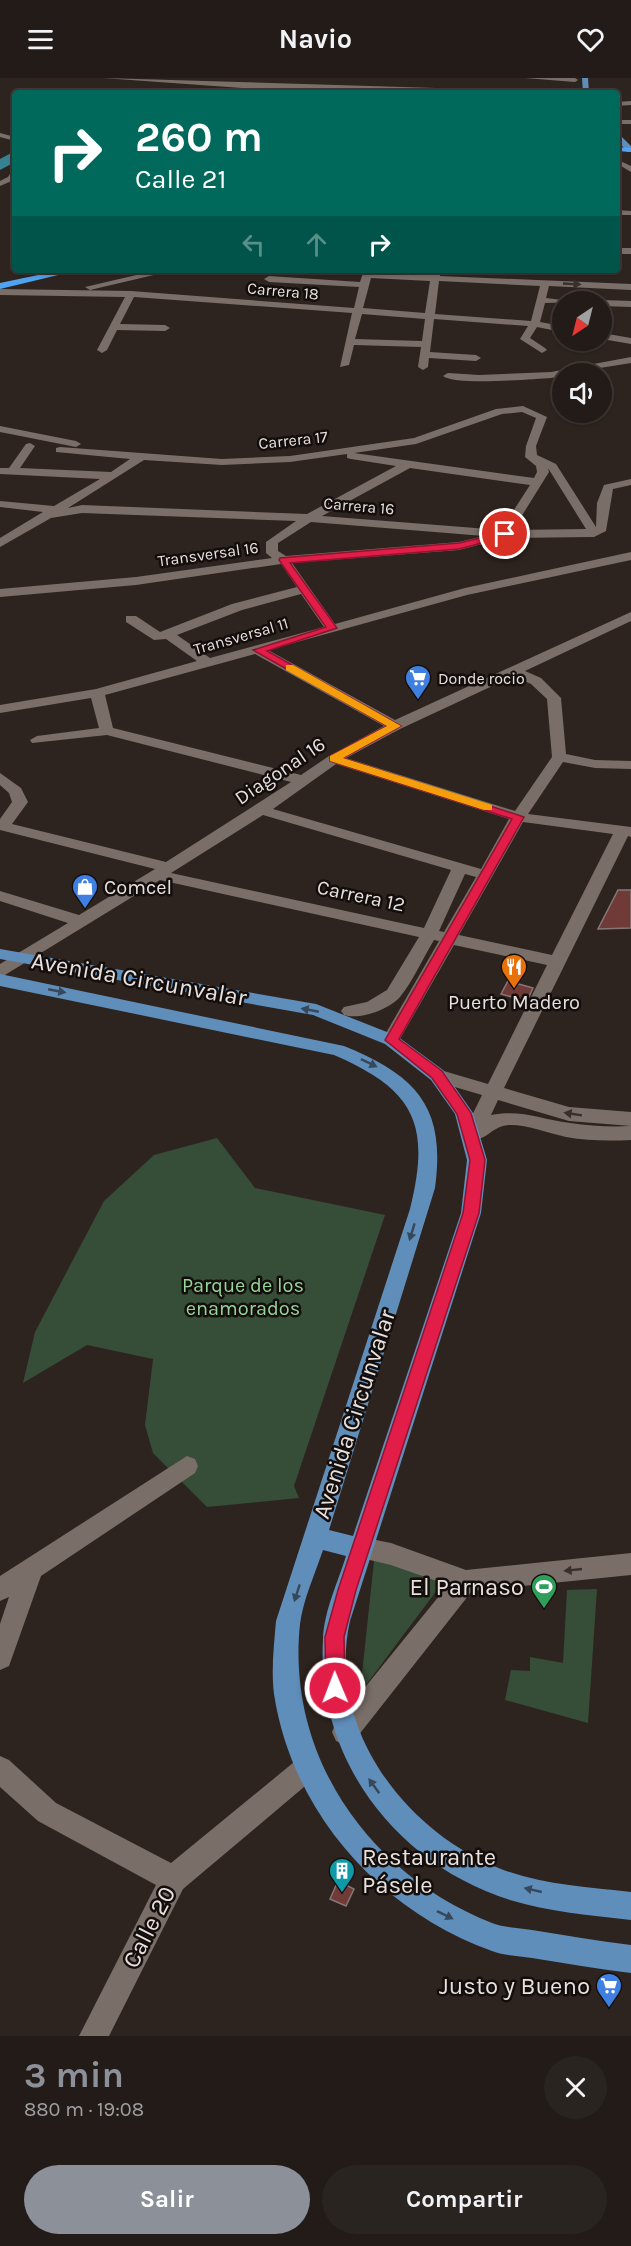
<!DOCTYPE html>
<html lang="es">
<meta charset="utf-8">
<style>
:root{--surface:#221b17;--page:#2a2420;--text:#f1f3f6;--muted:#a2a1a1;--line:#3f3936;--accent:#8c9099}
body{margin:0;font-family:Karla,sans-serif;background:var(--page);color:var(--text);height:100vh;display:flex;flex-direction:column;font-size:22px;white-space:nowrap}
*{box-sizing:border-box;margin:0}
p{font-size:20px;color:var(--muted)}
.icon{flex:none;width:33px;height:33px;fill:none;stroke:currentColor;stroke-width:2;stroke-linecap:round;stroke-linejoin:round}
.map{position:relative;height:1958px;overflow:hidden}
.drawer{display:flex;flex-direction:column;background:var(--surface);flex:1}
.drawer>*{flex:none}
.top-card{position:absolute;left:12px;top:12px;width:608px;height:183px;border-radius:6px;box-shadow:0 2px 4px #0004,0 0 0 2px var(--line);background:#00695c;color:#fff;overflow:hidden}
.needle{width:39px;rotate:215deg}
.fabs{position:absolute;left:552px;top:213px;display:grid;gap:12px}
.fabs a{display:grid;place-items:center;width:60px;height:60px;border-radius:50%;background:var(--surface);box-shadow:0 2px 4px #0004,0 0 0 2px var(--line);font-size:30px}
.pin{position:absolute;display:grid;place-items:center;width:51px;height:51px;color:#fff;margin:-26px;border:3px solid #fff;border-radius:50%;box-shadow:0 2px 6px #0007}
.me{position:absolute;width:66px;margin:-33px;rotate:359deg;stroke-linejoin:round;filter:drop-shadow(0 0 4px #0008)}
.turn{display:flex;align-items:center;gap:21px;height:126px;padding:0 24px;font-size:27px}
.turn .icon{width:78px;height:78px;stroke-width:2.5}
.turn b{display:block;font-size:42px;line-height:51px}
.lanes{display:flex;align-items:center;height:57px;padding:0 24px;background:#0003;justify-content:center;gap:30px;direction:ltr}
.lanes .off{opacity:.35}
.round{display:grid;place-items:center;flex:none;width:63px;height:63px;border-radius:32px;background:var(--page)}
.headline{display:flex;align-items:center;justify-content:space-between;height:102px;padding:0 24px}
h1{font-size:36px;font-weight:700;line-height:45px;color:var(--accent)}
.cta{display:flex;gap:12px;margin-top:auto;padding:12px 24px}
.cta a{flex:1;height:69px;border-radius:36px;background:var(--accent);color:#fff;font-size:24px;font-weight:700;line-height:69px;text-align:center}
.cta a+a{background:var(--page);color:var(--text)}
header{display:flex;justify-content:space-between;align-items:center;height:78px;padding:0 24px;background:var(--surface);font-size:27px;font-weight:700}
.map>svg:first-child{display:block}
.green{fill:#364d37}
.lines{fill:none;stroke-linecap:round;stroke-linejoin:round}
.river{fill:#378292;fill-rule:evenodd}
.building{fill:#703a37;stroke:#867776;stroke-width:1.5}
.minor{fill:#7a6e68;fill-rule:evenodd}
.major{fill:#608eba;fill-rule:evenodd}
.highway{fill:#4fa3f0;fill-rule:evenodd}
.oneway{fill:#37302c}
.oneway2{fill:#36485a}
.route{fill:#e11d48;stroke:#92132f;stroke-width:1.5}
.slow{fill:#f59e0b}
.labels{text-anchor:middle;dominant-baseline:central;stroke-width:5;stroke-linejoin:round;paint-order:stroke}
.far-street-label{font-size:16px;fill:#e7e0dd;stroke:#130e0c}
.far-poi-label{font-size:16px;fill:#e7e0dd;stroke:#130e0c;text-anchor:start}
.street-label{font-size:20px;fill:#e7e0dd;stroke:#130e0c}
.poi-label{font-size:20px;fill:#e7e0dd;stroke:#130e0c;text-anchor:start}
.park-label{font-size:20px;fill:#95d599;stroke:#130e0c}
.near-street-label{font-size:24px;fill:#e7e0dd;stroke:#130e0c}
.near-poi-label{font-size:24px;fill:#e7e0dd;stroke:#130e0c;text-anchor:end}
</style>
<header><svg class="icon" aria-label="menu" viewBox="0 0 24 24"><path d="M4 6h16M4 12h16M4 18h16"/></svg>Navio<svg class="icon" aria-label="heart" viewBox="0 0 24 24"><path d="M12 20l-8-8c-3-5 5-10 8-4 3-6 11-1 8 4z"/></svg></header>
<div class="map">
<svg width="631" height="1958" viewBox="0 0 631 1958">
<rect width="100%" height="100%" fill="#2e241f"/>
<path class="green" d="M217 1060 255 1110 385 1137 294 1408 299 1420 207 1429 153 1375 145 1347 153 1281 87 1267 23 1305 35 1254 104 1123 154 1077Z
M374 1483 407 1486 443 1504 360 1615Z
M597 1511 588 1645 505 1622 511 1592 530 1593V1579L563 1585 567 1512Z"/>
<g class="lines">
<path class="river" d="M15 73V84L0 92V81Z"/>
</g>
<path class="building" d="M618 812H631V850L598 851Z
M508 903 533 910 527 923 501 916Z
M338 1803 354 1811 346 1828 330 1821Z"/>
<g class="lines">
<path class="minor" d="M103 0 535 13 538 15 242 10Z
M525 0H575L578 2 575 4Z
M631 23V27L616 28V24Z
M616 42H631V46H616Z
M0 55 15 59V63L0 59Z
M616 81 631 88V94L616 85Z
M15 88 14 102 0 108V103L8 99Z
M616 132 631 133V137H616Z
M616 170H631V176H616Z
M158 192H175L90 212 85 209Z
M364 192 431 197 432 192H440V198L631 206V212L549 208 546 220 579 224 545 225 540 244 562 248V254L537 249 530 260 545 270 547 272 542 275 520 261 528 248 434 241 430 274 476 277 481 280 476 283 429 280 428 289 423 292 418 289 421 269 354 267 349 287 340 289 352 235 134 219 120 246 165 247 170 250 165 253 117 252 107 272 102 275 97 272 125 219 0 217V211L131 213 354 230 359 209 269 204 264 201 269 198 360 204ZM371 200 430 203 425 235 363 230ZM439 203 540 208 531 243 435 236ZM362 236 425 241 422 263 355 261Z
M602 222 631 223V229L602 228V224H598Z
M602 255 631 260V266L602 261Z
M631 279V285L562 296V298L551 300C531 301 456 308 443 298L448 295 479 297 551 294Z
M523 328 547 339 536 368 537 377 556 386 596 449 597 425 604 407 631 401V407L613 411 606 453 594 459 505 460 459 472 292 485 335 546 465 510 631 474V482L467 517 268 572 395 642 631 534V543L525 593 541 600 561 620 566 676 595 682 631 683V691L595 690 563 684 528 736 631 749V759L628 758 504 1010 569 1029 631 1034V1048L569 1043 498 1022 491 1037C520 1031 541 1041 570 1045 590 1048 610 1049 631 1048V1062C609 1063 588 1063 566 1059 548 1055 528 1047 511 1047 490 1047 486 1067 465 1061L463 1056 482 1017 431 1002 428 997 431 992 437 991 488 1006 547 887 454 867 397 966 391 968 382 962 439 863 434 862C423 880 413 903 400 919 388 932 360 942 344 937L341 933 344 929 367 924 387 912 419 859 160 802 0 900V886L68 845 0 823V813L79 837 155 791 0 752V741L12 724 9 715 0 707V695L21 710 28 724 12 746 166 784 291 704 107 657 32 665 30 662 37 658 99 650 91 620 0 635V627L96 611 197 583 166 561 154 562 126 544V538H136L160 554 232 526 297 509 281 486 136 507 0 519V511L136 499 272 480 266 475V464L296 443 82 435 51 440 0 469V460L43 434 0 429V423L54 428 100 401 0 396V390H9L26 366 30 365 35 368 20 390 111 394 130 381 56 374V370L60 369 222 381 290 378 414 360 496 331ZM522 334 536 340 526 368 525 379 536 388 537 394 534 400 354 375 416 366 502 336ZM347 376V380L351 381 396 388 307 436 82 427 68 430 144 382 222 387 290 384ZM410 390 530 407 501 452 322 438ZM548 390 586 451 513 452 549 394ZM311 444 484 458 459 464 286 478 278 473V465ZM301 516 324 549 210 580 177 557 242 532ZM255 576 384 648 329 678 301 697 113 650 105 617ZM514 598 531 606 547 621 552 679 515 733 346 680 400 651ZM336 686 509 741 481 791 273 731ZM263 737 451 792 424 850 171 795ZM523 744 613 756 552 877 459 857ZM465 796 476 799 444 854 439 853Z
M0 348 76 363 81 366 76 369 0 354Z
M187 1378 195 1381 198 1388 195 1395 41 1498 9 1588 0 1592V1546L9 1519 0 1523V1498Z
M361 1459 391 1465 466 1492 631 1475V1497L472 1513 354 1663 345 1667 336 1663 332 1654 336 1645 448 1507 391 1487 353 1478 349 1470 353 1462Z
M308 1676 317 1680 321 1689 317 1698 183 1811 109 1958H79L156 1807 38 1743 0 1709V1678L9 1682 56 1725 171 1785 299 1680Z"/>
<path class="major" d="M582 0H588L589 15H583Z
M616 53 631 68V74H627L616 60Z
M0 871 316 926 397 958 443 992 473 1035 487 1082 481 1135 350 1543C326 1649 405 1754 501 1791 542 1807 588 1809 631 1814V1842C590 1837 549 1834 510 1822 396 1786 316 1681 323 1561 324 1533 338 1504 346 1478L323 1472C315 1496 303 1522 300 1546 286 1679 370 1797 492 1845 505 1850 519 1850 532 1852 565 1857 598 1863 631 1867V1895C598 1891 565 1885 532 1880 519 1878 505 1878 492 1873 380 1833 292 1734 274 1616 271 1592 274 1567 276 1543L410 1131C431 1046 415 1012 334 977L0 908V896L344 968C417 998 446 1029 435 1110L329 1452 353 1458 461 1135 467 1082 455 1036 431 1002 385 966 313 937 0 881Z"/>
<path class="highway" d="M616 69 631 70V74L616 73Z
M62 192H79L0 211V205Z"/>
</g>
<defs><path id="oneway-solid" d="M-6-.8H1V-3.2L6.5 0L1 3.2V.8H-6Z" transform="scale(1.5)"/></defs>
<g class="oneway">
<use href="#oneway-solid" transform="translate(572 206) rotate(3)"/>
<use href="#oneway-solid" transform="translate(573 1036) rotate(-171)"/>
<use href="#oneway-solid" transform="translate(573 1492) rotate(174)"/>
</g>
<g class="oneway2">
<use href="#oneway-solid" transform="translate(57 913) rotate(11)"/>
<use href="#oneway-solid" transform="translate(310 932) rotate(-169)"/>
<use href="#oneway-solid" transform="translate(369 985) rotate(26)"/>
<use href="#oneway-solid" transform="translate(412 1154) rotate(107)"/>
<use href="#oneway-solid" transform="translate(297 1515) rotate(108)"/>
<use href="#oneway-solid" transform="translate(374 1708) rotate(-126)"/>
<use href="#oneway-solid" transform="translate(533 1812) rotate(-167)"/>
<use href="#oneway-solid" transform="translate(445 1837) rotate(26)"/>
</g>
<path class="route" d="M505 454 510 456 509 458 459 471 290 485 337 550 267 573 401 648 343 680 524 739 399 961 442 993 471 1035 485 1082 479 1135 356 1512 344 1559 345 1610 342 1617 335 1619 328 1617 326 1610 325 1559 338 1512 463 1135 470 1082 457 1036 432 1000 385 962 512 741 330 683V678L387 648 253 572 326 549 279 482 280 480 459 465Z"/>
<path class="slow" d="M286 587H293L401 648 343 680 492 727V732H484L330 683V678L387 648 286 592Z"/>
<defs>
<symbol id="supermarket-pin" viewBox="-11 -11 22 30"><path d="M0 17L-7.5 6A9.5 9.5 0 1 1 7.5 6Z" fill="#3f7fe0" stroke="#130e0c"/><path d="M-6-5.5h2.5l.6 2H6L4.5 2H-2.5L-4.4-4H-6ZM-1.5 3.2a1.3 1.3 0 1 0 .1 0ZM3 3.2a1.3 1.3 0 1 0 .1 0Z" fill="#fff"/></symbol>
<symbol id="shop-pin" viewBox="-11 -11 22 30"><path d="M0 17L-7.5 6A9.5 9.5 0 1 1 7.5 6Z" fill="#3f7fe0" stroke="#130e0c"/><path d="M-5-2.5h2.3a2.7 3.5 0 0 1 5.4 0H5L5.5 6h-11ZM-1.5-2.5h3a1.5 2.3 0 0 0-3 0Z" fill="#fff"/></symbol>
<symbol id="restaurant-pin" viewBox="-11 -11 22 30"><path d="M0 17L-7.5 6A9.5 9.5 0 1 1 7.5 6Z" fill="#e8710a" stroke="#130e0c"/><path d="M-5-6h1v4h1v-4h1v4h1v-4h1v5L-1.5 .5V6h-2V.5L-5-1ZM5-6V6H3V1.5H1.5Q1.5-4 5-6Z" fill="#fff"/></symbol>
<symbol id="stadium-pin" viewBox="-11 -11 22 30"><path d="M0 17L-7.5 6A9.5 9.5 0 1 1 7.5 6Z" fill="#2e9e5b" stroke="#130e0c"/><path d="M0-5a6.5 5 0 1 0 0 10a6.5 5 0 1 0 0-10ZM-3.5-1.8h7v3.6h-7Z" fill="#fff"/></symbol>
<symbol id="building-pin" viewBox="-11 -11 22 30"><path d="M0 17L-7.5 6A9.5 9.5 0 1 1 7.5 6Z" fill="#0f9aa8" stroke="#130e0c"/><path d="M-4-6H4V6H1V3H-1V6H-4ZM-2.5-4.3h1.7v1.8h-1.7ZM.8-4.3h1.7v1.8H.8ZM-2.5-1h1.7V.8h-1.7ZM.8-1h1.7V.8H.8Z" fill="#fff"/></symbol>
</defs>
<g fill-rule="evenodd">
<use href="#supermarket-pin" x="403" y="585" width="30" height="40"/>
<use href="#shop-pin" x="70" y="794" width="30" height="40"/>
<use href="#restaurant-pin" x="499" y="874" width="30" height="40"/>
<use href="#stadium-pin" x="529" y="1494" width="30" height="40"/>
<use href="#building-pin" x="327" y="1778" width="30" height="40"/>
<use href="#supermarket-pin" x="594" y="1893" width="30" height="40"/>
</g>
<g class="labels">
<g class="far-street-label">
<text transform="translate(283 213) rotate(5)">Carrera 18</text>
<text transform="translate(293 362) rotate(-6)">Carrera 17</text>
<text transform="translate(359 428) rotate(5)">Carrera 16</text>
<text transform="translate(208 476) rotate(-8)">Transversal 16</text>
<text transform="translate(241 558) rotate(-16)">Transversal 11</text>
</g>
<g class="far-poi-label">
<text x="438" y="600">Donde rocio</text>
</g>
<g class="street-label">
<text transform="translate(280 693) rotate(-34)">Diagonal 16</text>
<text transform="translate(361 818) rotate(12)">Carrera 12</text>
</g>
<g class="poi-label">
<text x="104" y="809">Comcel</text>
<text x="514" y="924" text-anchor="middle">Puerto Madero</text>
</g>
<g class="park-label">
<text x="243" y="1207">Parque de los<tspan x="243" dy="23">enamorados</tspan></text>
</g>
<g class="near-street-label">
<text transform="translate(139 901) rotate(10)">Avenida Circunvalar</text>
<text transform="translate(354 1336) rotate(-72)">Avenida Circunvalar</text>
<text transform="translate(149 1849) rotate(-63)">Calle 20</text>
</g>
<g class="near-poi-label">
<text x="524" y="1509">El Parnaso</text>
<text x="362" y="1779" text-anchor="start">Restaurante<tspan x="362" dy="28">Pásele</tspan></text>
<text x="590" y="1908">Justo y Bueno</text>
</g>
</g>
</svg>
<div class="fabs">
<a><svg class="needle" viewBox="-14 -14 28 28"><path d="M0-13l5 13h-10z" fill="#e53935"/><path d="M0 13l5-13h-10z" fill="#a2a1a1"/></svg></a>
<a><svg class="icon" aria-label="sound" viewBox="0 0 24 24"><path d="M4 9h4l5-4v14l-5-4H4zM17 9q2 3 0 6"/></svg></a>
</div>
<div class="pin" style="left:505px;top:456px;background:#d93025"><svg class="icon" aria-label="arrive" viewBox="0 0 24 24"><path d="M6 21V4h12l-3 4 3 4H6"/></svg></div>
<svg class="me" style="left:335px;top:1610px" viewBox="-20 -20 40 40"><circle r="17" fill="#e11d48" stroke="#fff" stroke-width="3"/><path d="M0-11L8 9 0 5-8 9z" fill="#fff"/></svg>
<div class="top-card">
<div class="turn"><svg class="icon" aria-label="right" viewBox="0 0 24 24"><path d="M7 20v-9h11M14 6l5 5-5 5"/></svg><div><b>260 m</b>Calle 21</div></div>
<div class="lanes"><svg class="icon off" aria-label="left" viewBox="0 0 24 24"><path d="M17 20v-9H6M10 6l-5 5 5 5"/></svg><svg class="icon off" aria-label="ahead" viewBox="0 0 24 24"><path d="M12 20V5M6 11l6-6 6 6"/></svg><svg class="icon" aria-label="right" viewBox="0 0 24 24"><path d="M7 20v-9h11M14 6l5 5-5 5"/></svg></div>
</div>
</div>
<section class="drawer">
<div class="headline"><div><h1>3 min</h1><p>880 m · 19:08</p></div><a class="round"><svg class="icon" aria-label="close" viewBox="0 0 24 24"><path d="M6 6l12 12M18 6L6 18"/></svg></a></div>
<div class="cta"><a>Salir</a><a>Compartir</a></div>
</section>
